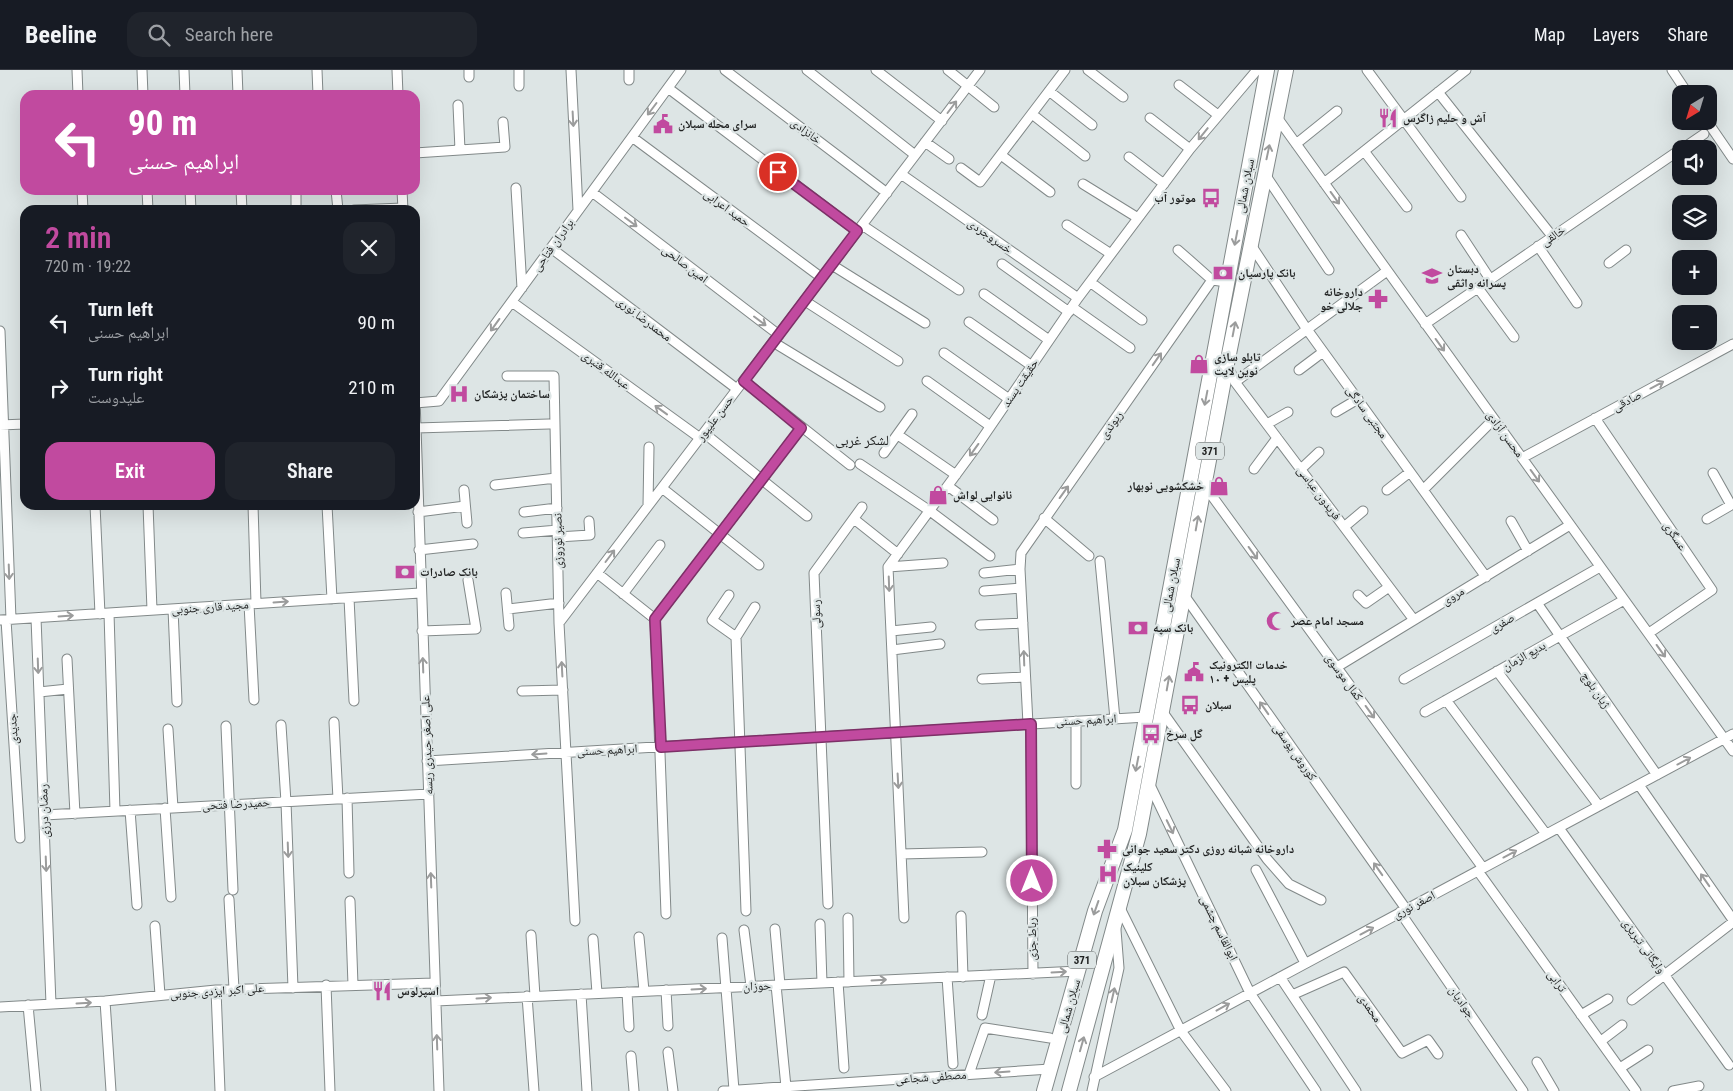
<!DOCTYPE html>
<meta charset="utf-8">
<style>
:root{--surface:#171b24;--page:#20242c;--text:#f1f3f6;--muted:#9ea1a6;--line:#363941;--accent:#c14a9f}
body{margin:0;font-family:"Roboto Condensed","Noto Naskh Arabic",sans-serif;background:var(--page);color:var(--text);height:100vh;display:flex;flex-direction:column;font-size:19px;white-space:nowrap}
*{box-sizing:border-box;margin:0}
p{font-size:16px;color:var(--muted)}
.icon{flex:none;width:28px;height:28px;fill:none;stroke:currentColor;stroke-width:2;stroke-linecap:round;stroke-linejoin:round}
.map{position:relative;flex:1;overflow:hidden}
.panel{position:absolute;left:20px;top:135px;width:400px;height:305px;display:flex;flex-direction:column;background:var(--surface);border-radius:15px;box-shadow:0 5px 20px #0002}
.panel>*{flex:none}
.top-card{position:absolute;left:20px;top:20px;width:400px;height:105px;border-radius:15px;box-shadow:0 5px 20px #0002;background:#c14a9f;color:#fff;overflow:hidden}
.needle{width:32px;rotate:218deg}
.controls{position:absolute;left:1672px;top:15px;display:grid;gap:10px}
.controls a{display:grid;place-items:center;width:45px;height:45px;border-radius:10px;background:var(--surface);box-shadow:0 5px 20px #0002;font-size:25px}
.pin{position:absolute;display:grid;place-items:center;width:42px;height:42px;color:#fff;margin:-21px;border:2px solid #fff;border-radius:50%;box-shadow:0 1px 5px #0007}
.me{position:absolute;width:55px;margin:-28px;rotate:0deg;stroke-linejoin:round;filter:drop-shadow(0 0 4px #0008)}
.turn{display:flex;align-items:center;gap:18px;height:105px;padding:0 25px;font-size:22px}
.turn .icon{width:65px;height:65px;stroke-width:2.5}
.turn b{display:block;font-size:35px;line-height:42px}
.round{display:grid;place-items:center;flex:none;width:52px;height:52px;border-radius:15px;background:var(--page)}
.overview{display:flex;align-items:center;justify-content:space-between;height:85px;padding:0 25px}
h1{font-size:30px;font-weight:600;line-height:38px;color:var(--accent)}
.cta{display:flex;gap:10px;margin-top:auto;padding:10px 25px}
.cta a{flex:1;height:58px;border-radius:15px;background:var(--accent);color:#fff;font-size:20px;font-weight:600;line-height:58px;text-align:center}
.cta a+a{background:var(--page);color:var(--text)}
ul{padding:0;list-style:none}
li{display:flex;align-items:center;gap:15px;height:65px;padding:0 25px}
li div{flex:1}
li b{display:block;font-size:19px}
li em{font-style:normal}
header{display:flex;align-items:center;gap:30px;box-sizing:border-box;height:70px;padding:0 25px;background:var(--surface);border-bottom:1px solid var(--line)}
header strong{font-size:24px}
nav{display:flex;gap:28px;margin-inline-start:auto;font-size:18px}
.search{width:350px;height:45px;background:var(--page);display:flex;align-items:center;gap:12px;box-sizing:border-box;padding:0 18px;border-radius:15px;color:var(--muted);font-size:19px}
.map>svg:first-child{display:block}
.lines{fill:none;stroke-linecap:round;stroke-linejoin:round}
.minor-casing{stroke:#828989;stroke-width:11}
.primary-casing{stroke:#828989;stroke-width:16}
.minor{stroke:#fff;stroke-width:9}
.primary{stroke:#fff;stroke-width:14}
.oneway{stroke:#9b9c9c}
.route-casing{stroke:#7d3067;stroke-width:12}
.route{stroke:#c14a9f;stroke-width:9}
.labels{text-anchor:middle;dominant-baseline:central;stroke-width:4.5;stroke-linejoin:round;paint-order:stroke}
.shield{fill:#dde5e5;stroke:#595c5c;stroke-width:1}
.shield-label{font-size:11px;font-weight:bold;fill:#202222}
.poi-label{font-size:12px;font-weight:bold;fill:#202222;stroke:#dde5e5;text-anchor:start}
.street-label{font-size:12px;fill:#202222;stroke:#dde5e5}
.neighbourhood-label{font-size:14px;fill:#202222;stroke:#dde5e5}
</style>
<header>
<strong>Beeline</strong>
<div class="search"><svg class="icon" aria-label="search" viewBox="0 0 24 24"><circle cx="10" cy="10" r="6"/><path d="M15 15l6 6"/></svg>Search here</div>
<nav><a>Map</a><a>Layers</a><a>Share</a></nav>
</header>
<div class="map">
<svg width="1733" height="1021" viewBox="0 0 1733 1021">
<rect width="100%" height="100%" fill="#dde5e5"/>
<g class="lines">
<defs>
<path id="minor" d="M77 0 78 25
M142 0 143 25
M184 0 185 25
M237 0 238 25
M317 0 318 25
M397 0 398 25
M469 0V7
M519 0V16
M571 0 578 140
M629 0V10
M725 0 887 123
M807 0 915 85
M876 0 942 51
M948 0 994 37
M1088 0 1123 27
M1367 0 1461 127
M1672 0 1688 24
M1179 15 1218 45
M668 18 857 161
M1049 21 1092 55
M1438 22 1552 166
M458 35 460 80
M1032 44 1085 86
M1276 46 1733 681
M1150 48 1190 79
M1707 51 1733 89
M632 67 822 208
M925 72 949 89
M1296 74 1337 41
M1682 79 1704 64
M1364 81 1407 137
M415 83 505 77 503 52
M1001 85 1050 122
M1129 87 1164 114
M961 98 980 112 1065 0
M1264 103 1329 200
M901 104 1078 228
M1324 113 1466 0
M1083 114 1138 148
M516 118 522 218
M82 120 83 140
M147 120 148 140
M190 120 191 140
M241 120 242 140
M336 120 338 140
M402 120 403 140
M592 122 779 265
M296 140V120
M354 140 403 138
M862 155 959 220
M1067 155 1111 184
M1461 165 1490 209
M1251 175 1306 258 1486 507
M1538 176 1577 233
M551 178 737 319
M1178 180 1212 210
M1609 193 1626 180
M1002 194 1069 242
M832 195 925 253
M1090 212 1142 250
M1478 218 1514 267
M984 224 1049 270
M805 231 898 291
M512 232 700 368
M1072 237 1130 278
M969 252 1032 296
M1425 254 1681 79
M0 261 11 549
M773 272 880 337
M944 283 1009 329
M1227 294 1235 312 1414 550
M1299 300 1323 282
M507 306H554L559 553 575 851
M744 311 850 395
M927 311 990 356
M1235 312 1387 201
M415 329 439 1021
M415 333 439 331 681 0
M1336 342 1358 329
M1595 348 1712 520 1649 563
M1267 354 1288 342
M0 355 25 354
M416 358 549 354
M704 363 807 446
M898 365 956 405
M884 383 912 344
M1522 388 1733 274
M860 394 930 441 990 486
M1254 399 1277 368
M1301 399 1319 382
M1713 403 1731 435
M495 415 556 408
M1204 415 1483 798
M948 416 993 450
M662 418 759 495
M464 420 467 453
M1387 420 1410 402
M1423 420 1494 349
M95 435 100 544
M148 435 152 540
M253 435 256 533
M327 435 332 529
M648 436 649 377
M418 442 465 436
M524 442 557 438
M1044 448 1089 486
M854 449 898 484
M1707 449 1733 434
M1511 451 1528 481
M1344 457 1363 441
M523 463 558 460
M558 467 590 465 589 451
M419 480 473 474
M1100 491 1115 649
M888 497 943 493
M597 503 655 549
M984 503 1020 499
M984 521 1021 518
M506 523 509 556
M623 524 660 475
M729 525 712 550 736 567 746 841
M1184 525 1406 839
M1358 525 1366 533 1389 517
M349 528 354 631
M1537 533 1657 705
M249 534 254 630
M173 539 177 632
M508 539 559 533
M109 543 115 741
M36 548 51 934
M0 550 420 523
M6 550 20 768
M559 553 980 0
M980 555 1023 553
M422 561 476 559 468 510
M891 561 931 557
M736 567 755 537
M892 580 940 574
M67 589 75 744
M1337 597 1570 455
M1497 601 1599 736
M982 609 1025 607
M1404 609 1600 497
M522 621 563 620
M39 622 68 619
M1446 630 1546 764
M1162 641 1267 789 1289 814 1321 830
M1425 642 1624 530
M1076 651V714
M334 652 338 729
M1028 654 1020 499 1021 483 1212 210 1227 212
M1031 654 1033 904
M281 655 286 732 293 918
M226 656 233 820
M168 659 173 738
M427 691 1146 647
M1149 713 1250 923 1316 1021
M1639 715 1733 850
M347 728 349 803
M165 738 171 827
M130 740 137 835
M44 745 429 724
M1559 758 1729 995
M901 784 982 782
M1256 800 1305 893
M1478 801 1636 1021
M229 829 234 919
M350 831 353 915
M828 834 814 503 862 437
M1119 836 1181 961 1226 1021
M1400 842 1523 1021
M666 844 655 549 801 358
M961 846 963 907
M848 848 849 912
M904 848 888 497 977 376 1078 228 1190 79 1257 0
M820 854 822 913
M155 856 160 925
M775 859 780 915
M744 860 751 916
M531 865 535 926
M639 867 644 921
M722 868 734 1020
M593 869 597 923
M947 907 953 994
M1280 907 1356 1021
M838 912 844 998
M326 915 330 1021
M776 915 786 1017
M216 920 220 1021
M666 920 668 956
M627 922 629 957
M581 924 587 1021
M1292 925 1344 902 1402 983 1428 970 1438 984
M527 926 534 1021
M1632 930 1733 852
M105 931 111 1021
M436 931 1079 901
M28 935 36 1021
M0 937 105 931 216 920 434 913
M982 945 991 905
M1581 945 1608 929
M1601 971 1622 955
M668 982 673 1021
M631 986 634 1021
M1537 992 1554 1021
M1620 998 1648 980
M969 1004 985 958 1050 968
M1094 1007 1733 664
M723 1021 1050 999
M1092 1021 1119 898 1116 860
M1673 1021 1699 1016"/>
<path id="primary" d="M1044 1021 1095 841 1125 760 1267 0
M1069 1021 1139 764 1227 294 1286 0"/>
</defs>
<use href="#minor" class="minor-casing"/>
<use href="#primary" class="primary-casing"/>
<use href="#minor" class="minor"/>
<use href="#primary" class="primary"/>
</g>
<defs><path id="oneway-shaft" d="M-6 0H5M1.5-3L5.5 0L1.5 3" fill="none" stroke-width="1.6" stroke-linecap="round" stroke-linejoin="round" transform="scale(1.25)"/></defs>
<g class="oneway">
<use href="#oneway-shaft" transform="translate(952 37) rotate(-53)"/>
<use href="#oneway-shaft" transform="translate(652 39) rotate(127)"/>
<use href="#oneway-shaft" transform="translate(573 49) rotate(87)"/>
<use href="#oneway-shaft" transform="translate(1203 64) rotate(129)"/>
<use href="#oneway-shaft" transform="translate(1268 82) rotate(-78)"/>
<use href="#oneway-shaft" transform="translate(1335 128) rotate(54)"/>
<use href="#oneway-shaft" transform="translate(631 152) rotate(37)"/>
<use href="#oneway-shaft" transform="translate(1236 168) rotate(101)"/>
<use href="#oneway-shaft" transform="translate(760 251) rotate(37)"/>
<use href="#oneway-shaft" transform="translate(495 255) rotate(126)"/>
<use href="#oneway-shaft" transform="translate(1234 259) rotate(-79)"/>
<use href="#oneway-shaft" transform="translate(1440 275) rotate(54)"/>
<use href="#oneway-shaft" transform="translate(1157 289) rotate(-55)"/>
<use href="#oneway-shaft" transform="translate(1657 315) rotate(-28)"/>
<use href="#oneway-shaft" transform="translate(1206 328) rotate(101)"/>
<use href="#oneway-shaft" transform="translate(661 340) rotate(-144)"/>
<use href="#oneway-shaft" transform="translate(974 380) rotate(126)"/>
<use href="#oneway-shaft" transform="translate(1535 406) rotate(54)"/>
<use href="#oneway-shaft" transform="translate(1064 422) rotate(-54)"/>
<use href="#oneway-shaft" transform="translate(1197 453) rotate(-80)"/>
<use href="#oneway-shaft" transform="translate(1253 483) rotate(54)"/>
<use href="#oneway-shaft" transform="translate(610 486) rotate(-53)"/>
<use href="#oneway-shaft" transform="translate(9 502) rotate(88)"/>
<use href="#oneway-shaft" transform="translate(889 514) rotate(88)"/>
<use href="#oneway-shaft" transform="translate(281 532) rotate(-4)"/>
<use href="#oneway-shaft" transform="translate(66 546) rotate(-4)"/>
<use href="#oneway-shaft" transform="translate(1661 581) rotate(54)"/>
<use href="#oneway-shaft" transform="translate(1024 588) rotate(-92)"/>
<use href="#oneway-shaft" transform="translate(423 595) rotate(-92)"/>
<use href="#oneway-shaft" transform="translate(38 596) rotate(88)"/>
<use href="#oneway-shaft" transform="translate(562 599) rotate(-93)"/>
<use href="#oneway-shaft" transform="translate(1168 613) rotate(-80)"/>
<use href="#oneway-shaft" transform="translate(1264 638) rotate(-125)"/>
<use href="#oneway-shaft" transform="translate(1370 642) rotate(54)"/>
<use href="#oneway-shaft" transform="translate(539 684) rotate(176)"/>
<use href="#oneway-shaft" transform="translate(1684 691) rotate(-28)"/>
<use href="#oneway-shaft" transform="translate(1137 694) rotate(101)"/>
<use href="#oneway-shaft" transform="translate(898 711) rotate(87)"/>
<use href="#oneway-shaft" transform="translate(1170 757) rotate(64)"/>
<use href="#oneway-shaft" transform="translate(288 780) rotate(88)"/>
<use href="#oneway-shaft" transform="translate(1510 784) rotate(-28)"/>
<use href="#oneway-shaft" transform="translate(46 794) rotate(88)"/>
<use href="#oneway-shaft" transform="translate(1378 799) rotate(-125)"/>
<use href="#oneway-shaft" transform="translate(431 810) rotate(-92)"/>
<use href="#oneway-shaft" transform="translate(1705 810) rotate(-125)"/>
<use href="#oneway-shaft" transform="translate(1096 838) rotate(109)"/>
<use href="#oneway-shaft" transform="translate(1367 861) rotate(-28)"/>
<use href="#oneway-shaft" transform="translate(1059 902) rotate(-3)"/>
<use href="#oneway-shaft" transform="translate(879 910) rotate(-3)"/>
<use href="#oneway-shaft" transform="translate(699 919) rotate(-3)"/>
<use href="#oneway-shaft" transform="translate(1113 925) rotate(-77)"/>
<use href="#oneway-shaft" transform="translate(484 928) rotate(-3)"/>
<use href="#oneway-shaft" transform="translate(84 933) rotate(-3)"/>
<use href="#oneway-shaft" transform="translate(1223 937) rotate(-29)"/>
<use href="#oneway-shaft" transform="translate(437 972) rotate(-92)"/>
<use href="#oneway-shaft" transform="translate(1082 974) rotate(-74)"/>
<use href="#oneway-shaft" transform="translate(1002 1002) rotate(176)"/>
</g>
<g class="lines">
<defs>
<path id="route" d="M778 102 857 161 744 311 801 358 655 549 661 677 1031 654 1032 811"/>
</defs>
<use href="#route" class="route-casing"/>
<use href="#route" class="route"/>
</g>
<defs>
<symbol id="restaurant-bare" viewBox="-9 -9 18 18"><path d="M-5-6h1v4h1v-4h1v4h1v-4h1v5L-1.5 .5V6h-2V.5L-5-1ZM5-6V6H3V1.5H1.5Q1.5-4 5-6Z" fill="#c14a9f" stroke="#dde5e5" stroke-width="2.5" paint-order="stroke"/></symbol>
<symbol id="civic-bare" viewBox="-9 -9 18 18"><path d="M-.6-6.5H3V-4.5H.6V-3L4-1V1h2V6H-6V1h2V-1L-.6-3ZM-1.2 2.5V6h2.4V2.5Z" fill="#c14a9f" stroke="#dde5e5" stroke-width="2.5" paint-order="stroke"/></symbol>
<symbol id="bus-bare" viewBox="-9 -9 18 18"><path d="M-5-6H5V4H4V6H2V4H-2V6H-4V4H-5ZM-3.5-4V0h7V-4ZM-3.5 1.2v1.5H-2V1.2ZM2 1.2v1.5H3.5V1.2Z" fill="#c14a9f" stroke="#dde5e5" stroke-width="2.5" paint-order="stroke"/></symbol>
<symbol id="bank-bare" viewBox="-9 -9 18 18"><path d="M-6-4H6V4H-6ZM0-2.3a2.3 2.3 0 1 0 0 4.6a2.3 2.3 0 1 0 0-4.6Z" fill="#c14a9f" stroke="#dde5e5" stroke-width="2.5" paint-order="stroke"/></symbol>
<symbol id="school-bare" viewBox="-9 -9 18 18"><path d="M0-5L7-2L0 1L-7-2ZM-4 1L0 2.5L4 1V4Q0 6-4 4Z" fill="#c14a9f" stroke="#dde5e5" stroke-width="2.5" paint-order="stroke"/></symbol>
<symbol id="pharmacy-bare" viewBox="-9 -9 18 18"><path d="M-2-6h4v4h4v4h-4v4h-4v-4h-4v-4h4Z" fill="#c14a9f" stroke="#dde5e5" stroke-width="2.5" paint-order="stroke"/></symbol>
<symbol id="shop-bare" viewBox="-9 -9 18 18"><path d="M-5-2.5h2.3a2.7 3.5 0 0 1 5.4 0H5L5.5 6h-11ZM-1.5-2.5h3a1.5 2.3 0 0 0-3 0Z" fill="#c14a9f" stroke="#dde5e5" stroke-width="2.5" paint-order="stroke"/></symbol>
<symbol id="hospital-bare" viewBox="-9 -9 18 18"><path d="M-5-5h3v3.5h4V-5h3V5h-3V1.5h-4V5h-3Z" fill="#c14a9f" stroke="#dde5e5" stroke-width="2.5" paint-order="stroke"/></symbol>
<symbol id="mosque-bare" viewBox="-9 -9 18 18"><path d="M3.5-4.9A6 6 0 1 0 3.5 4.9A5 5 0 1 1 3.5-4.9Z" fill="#c14a9f" stroke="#dde5e5" stroke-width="2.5" paint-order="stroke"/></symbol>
</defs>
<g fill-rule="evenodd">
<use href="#restaurant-bare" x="1374" y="34" width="28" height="28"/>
<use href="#civic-bare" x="649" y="40" width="28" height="28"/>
<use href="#bus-bare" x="1197" y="114" width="28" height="28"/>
<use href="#bank-bare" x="1209" y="189" width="28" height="28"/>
<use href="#school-bare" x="1418" y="192" width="28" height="28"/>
<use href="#pharmacy-bare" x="1364" y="215" width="28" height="28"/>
<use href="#shop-bare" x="1185" y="280" width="28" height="28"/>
<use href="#hospital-bare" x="445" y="310" width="28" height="28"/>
<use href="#shop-bare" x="1205" y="402" width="28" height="28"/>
<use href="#shop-bare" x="924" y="411" width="28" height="28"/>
<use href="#bank-bare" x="391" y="488" width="28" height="28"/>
<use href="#mosque-bare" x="1262" y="537" width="28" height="28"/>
<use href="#bank-bare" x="1124" y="544" width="28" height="28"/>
<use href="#civic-bare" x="1180" y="588" width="28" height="28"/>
<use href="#bus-bare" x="1176" y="621" width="28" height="28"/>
<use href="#bus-bare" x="1137" y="650" width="28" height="28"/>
<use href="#pharmacy-bare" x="1093" y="765" width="28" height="28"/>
<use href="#hospital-bare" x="1094" y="790" width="28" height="28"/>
<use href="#restaurant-bare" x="368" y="907" width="28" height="28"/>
</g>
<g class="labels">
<g class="shield">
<rect x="1196" y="372.5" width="28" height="17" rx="4"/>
<rect x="1068" y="881.5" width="28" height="17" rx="4"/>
</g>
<g class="shield-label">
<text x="1210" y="381">371</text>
<text x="1082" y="890">371</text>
</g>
<g class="poi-label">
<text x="1403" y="48">آش و حلیم زاگرس</text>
<text x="678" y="54">سرای محله سبلان</text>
<text x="1196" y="128" text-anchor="end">موتور آب</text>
<text x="1447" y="199">دبستان<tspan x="1447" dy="14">پسرانه واثقی</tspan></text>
<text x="1238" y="203">بانک پارسیان</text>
<text x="1363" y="222" text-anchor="end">داروخانه<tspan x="1363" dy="14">جلالی خو</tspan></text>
<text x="1214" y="287">تابلو سازی<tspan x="1214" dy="14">نوین لایت</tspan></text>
<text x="474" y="324">ساختمان پزشکان</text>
<text x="1204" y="416" text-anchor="end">خشکشویی نوبهار</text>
<text x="953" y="425">نانوایی لواش</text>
<text x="420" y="502">بانک صادرات</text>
<text x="1291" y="551">مسجد امام عصر</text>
<text x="1153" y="558">بانک سپه</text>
<text x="1209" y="595">خدمات الکترونیک<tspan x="1209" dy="14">پلیس + ۱۰</tspan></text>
<text x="1205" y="635">سبلان</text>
<text x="1166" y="664">گل سرخ</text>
<text x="1122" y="779">داروخانه شبانه روزی دکتر سعید جوانی</text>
<text x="1123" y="797">کلینیک<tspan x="1123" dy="14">پزشکان سبلان</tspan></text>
<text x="397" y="921">اسپرلوس</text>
</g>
<g class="street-label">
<text transform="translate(806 61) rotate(37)">خانزادی</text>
<text transform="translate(1245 116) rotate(-79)">سبلان شمالی</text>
<text transform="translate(727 138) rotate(36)">حمید اعرابی</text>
<text transform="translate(990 166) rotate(35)">خسروجردی</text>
<text transform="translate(1553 166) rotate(-35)">خالقی</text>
<text transform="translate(553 175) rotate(-54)">برادران فتاحی</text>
<text transform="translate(685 194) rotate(37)">امین صالحی</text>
<text transform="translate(644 249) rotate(37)">محمدرضا نوری</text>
<text transform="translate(606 300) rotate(36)">عبدالله قنبری</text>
<text transform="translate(1020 313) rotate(-56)">حقیقت پسند</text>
<text transform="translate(1627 331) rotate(-28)">صادقی</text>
<text transform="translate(1367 342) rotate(54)">مجتبی سادگی</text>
<text transform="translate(715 348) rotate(-53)">حسن علیپور</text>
<text transform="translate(1111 355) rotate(-55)">ریوندی</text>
<text transform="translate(1505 364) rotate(54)">محسن آزادی</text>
<text transform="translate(1319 423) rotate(53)">فریدون عباسی</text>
<text transform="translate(1675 466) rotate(56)">عسگری</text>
<text transform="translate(558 471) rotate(-91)">نصیر نوروزی</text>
<text transform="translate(1171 515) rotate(-79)">سبلان شمالی</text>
<text transform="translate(1453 526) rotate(-31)">مروی</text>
<text transform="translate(210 537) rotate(-4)">مجید قاری جنوبی</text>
<text transform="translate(816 544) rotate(-92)">رسولی</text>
<text transform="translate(1502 553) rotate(-30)">صفری</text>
<text transform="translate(1524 586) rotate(-29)">بدیع الزمان</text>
<text transform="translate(1344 607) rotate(54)">کمال موسوی</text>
<text transform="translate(1596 620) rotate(55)">ژیان بلوچ</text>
<text transform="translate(1086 650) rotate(-3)">ابراهیم حسنی</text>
<text transform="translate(13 659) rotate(-94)">جدیدی</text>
<text transform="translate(427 675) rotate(-92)">علی اصغر حیدری ریسه</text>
<text transform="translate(607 680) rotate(-3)">ابراهیم حسنی</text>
<text transform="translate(1295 682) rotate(55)">کوروش یوسفی</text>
<text transform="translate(236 734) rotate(-3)">حمیدرضا فتحی</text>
<text transform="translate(44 741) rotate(-92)">رمضان درزی</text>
<text transform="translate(1414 835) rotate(-28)">اصغر نوری</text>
<text transform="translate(1219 858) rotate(64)">ابوالقاسم چشمی</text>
<text transform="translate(1032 869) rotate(-90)">رباط جزی</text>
<text transform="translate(1644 876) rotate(54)">وایگانی تبریزی</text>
<text transform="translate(1557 911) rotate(54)">ترابی</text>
<text transform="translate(757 916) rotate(-3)">حوزان</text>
<text transform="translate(217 921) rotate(-4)">علی اکبر ایزدی جنوبی</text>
<text transform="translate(1462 932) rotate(55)">جوادیان</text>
<text transform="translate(1069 936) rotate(-74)">سبلان شمالی</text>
<text transform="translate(1370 938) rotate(55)">محمدی</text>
<text transform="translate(931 1007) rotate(-4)">مصطفی شجاعی</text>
</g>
<g class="neighbourhood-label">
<text x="862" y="370">لشکر غربی</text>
</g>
</g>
</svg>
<div class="controls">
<a><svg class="needle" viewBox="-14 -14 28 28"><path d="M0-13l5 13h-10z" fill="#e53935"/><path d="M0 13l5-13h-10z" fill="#9ea1a6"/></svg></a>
<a><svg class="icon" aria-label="sound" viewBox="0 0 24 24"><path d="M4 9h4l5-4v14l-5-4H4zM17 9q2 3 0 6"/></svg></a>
<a><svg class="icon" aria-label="layers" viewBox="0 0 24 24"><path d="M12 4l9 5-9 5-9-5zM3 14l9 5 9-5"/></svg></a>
<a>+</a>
<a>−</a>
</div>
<div class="pin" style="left:778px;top:102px;background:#d93025"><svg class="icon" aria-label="arrive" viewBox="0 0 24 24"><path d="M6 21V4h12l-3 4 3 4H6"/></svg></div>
<svg class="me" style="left:1032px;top:811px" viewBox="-20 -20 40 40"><circle r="17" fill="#c14a9f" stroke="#fff" stroke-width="3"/><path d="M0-11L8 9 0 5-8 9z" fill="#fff"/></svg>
<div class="top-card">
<div class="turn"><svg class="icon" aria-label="left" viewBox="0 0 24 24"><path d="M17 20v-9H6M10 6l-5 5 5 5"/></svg><div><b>90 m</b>ابراهیم حسنی</div></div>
</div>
<section class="panel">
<div class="overview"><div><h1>2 min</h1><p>720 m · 19:22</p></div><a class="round"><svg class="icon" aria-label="close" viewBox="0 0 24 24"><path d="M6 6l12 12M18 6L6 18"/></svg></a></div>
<ul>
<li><svg class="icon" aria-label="left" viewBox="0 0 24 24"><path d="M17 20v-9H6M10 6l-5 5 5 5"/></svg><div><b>Turn left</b><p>ابراهیم حسنی</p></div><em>90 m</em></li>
<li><svg class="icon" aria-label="right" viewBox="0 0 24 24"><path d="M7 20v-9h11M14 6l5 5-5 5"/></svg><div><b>Turn right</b><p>علیدوست</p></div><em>210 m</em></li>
</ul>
<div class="cta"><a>Exit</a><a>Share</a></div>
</section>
</div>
